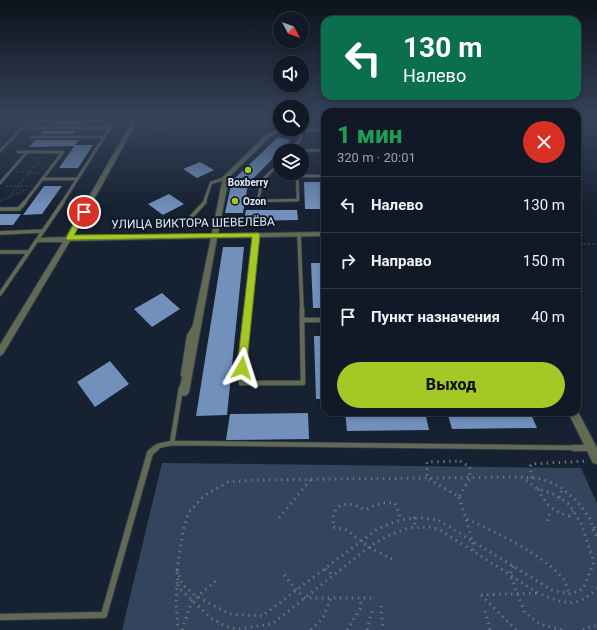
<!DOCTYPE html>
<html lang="ru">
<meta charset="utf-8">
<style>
:root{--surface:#101925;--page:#19222d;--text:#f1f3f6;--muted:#9ca0a7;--line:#303842;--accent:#a4c825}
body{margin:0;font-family:Roboto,sans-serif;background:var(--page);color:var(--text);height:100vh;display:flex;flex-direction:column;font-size:15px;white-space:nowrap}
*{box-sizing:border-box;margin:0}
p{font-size:13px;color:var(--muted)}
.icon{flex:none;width:22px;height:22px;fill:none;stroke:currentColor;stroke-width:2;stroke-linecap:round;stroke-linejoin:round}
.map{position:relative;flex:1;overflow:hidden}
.drawer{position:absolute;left:321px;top:108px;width:260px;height:308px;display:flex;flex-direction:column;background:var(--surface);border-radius:12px;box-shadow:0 2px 6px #0003,0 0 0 1px var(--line)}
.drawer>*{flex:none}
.guide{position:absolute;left:321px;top:16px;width:260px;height:84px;border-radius:12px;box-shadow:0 2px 6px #0003,0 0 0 1px var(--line);background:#0b6e4f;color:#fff;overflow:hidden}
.needle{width:26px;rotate:131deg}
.buttons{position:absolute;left:273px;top:12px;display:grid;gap:8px}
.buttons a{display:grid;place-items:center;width:36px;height:36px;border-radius:50%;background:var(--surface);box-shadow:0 2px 6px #0003,0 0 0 1px var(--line);font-size:20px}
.pin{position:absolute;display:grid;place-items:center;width:34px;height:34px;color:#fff;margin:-17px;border:2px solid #fff;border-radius:50%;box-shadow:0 1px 4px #0007}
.me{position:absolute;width:44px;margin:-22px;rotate:6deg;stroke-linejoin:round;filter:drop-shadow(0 0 3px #0008)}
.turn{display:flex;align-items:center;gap:14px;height:84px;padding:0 16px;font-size:18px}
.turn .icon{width:52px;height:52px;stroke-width:2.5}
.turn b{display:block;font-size:28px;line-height:34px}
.round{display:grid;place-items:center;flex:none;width:42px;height:42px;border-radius:21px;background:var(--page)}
.summary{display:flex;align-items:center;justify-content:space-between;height:68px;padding:0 16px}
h1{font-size:24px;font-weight:800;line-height:30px;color:#1e9e55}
.primary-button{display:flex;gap:8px;margin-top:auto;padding:8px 16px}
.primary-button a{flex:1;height:46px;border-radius:24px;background:var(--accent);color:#111;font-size:16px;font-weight:800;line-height:46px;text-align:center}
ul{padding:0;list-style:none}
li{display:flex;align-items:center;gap:12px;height:56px;padding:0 16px;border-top:1px solid var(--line)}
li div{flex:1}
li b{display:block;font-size:15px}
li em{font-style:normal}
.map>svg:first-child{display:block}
.green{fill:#33445d}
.building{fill:#7290bc}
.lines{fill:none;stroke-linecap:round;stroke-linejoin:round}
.service-far3-casing{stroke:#333d4c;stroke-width:4}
.service-far2-casing{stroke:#333d4c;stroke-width:5}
.service-far1-casing{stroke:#333d4c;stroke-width:6}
.service-casing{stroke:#333d4c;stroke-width:8}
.minor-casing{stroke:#333d4c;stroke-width:2}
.path-far1{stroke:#687180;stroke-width:1.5;stroke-dasharray:0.5 2;stroke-linecap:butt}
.path{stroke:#687180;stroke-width:3;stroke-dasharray:1.5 4.5;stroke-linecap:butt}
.service-far3{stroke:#636a54;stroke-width:2.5}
.service-far2{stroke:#636a54;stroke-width:3.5}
.service-far1{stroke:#636a54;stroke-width:4.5}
.service{stroke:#636a54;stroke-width:6}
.minor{fill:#636a54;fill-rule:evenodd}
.route{fill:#a4c825;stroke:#6b8218}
.poi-dot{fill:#a4c825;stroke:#0d1827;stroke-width:1.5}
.labels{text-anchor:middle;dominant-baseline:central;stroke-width:4;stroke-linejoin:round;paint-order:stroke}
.far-poi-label{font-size:10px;font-weight:bold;fill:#e2e9f5;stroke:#0d1827}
.street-label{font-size:12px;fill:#e2e9f5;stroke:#0d1827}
</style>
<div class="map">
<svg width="597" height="630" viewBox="0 0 597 630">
<rect width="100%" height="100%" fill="#162131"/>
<path class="green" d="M162 463 581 468 597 503V630H122Z"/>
<path class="building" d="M52 120H84L81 125H48Z
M43 131H76L74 134H40Z
M278 137 291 140 248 184 243 213H225L232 181Z
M35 140H79L74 146 29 147Z
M75 145H93L78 168H59Z
M200 162 214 170 197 178 183 169Z
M304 182H320L322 209H305Z
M44 186H62L42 214 23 215Z
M169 194 184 204 163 215 148 204Z
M246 210H297L298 220 244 221Z
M0 214H21L13 225H0Z
M223 247H244L227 415 196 416Z
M311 263H325V308H313Z
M162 293 180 309 152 327 134 309Z
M314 336H325V399H316Z
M110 361 129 384 95 407 77 382Z
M345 412H425L429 430 347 431Z
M447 412H530L537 428 452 429Z
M308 413 309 439 226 440 230 414Z"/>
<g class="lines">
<defs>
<path id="service-far3" d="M39 120 31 128H110
M279 130H325
M32 137H104
M0 151 30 120
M290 151 300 140 302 130
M291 151 325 150
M18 152H63L24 203
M280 162 262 181 258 201 298 200 297 176H325
M42 179H77
M0 183 27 152
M62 203 115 120
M204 203 211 183 226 178"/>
<path id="service-far2" d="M0 209H19L25 202
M192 216 205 202
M0 233 43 231
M299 234 302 310
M0 252H29
M0 294 63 202
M248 310 256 234"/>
<path id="service-far1" d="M248 309 241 383H303L302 320H325
M302 309V320
M183 375 189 336 194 328
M172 443 181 388
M155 449 158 446 172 443 591 448"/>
<path id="service" d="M574 448H591
M0 617 104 615 150 453 156 448"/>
<path id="minor" d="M133 120H138L73 237 212 234 223 177 266 135 280 128V129H282V130L270 137 229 177 218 234 325 232V236L217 238 189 392 187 395 184 396 181 395 179 392 211 238 70 241 3 354 0 356V345L63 242H38L35 240 38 238 66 237Z
M577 410 597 448V464L593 463 568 412H577Z"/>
</defs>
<use href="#service-far3" class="service-far3-casing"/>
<use href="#service-far2" class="service-far2-casing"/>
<use href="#service-far1" class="service-far1-casing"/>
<use href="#service" class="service-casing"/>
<use href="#minor" class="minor-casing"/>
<path class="path-far1" d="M135 133 177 127 209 120
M33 157 44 169
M16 172 40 173
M5 186H31
M9 197 38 162
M0 201 26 190
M577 244H597"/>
<path class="path" d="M460 461 470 467V478L459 497 427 478V462Z
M521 477 538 489 552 493 569 504 581 523 594 562 583 589 569 594 552 590 438 520 422 518 406 519 391 523 376 530 262 616 230 614 196 596 182 584 177 569 178 587 211 618 227 627 239 629 272 624 369 547 387 536 408 528 431 527 440 530 538 593C563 603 576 610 597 588
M532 478 530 467 531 464 587 461
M538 489C545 503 553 512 569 516L573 511
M459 497 473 542V551
M559 498 562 489
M414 517 415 527
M279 518 311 479
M467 519C499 534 537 551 562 577 566 581 567 589 569 594
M547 521 551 510
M594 527 597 533
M392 559 369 547 347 530 333 527C333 518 333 510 341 505L352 504 366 510C375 504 384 502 395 503L401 519
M513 566 510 575 525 613 540 624 563 630
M325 569 333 575
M177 570 183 531 189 512 204 496 228 482 254 480 521 477 542 479 559 486 577 501 590 519 597 540
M284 575 296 590 305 598H375
M177 582 176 601 178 630
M481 595 538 593
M481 595 516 630
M381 606 383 630
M485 611 490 630
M182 630 192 601 217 580
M311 630 323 618 331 598
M347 630 360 609 361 598
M367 630 373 607
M583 630 592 626H597"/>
<use href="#service-far3" class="service-far3"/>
<use href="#service-far2" class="service-far2"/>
<use href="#service-far1" class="service-far1"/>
<use href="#service" class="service"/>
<use href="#minor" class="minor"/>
</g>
<linearGradient id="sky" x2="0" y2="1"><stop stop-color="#0c121b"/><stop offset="0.57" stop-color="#36435a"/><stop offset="1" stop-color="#36435a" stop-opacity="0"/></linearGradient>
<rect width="597" height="209" fill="url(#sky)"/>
<path class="route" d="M81 210H84L88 212 74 235 259 233 260 234 246 372 242 373 239 372 237 368 252 237 67 240 66 238Z"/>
<g class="poi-dot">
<circle cx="248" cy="170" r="4"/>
<circle cx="235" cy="201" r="4"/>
</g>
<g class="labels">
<g class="far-poi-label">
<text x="248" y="182">Boxberry</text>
<text x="243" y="201" text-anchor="start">Ozon</text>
</g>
<g class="street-label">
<text transform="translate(193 223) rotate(-1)">УЛИЦА ВИКТОРА ШЕВЕЛЁВА</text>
</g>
</g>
</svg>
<div class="buttons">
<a><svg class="needle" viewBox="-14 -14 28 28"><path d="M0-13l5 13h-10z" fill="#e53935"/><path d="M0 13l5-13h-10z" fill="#9ca0a7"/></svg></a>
<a><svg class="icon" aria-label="sound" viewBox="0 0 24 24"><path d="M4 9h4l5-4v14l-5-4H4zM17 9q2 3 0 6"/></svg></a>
<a><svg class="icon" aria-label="search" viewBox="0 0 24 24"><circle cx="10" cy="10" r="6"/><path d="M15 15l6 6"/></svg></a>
<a><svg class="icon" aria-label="layers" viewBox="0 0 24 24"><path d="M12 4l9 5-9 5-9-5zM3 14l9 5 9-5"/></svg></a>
</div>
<div class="pin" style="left:84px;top:212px;background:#d93025"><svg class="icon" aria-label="arrive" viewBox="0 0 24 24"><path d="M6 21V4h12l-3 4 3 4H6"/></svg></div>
<svg class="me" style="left:242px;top:368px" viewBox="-20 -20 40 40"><path d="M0-17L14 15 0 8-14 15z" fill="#a4c825" stroke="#fff" stroke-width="4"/></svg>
<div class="guide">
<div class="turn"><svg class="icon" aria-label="left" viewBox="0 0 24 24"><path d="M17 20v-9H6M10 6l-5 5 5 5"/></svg><div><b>130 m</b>Налево</div></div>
</div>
<section class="drawer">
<div class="summary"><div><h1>1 мин</h1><p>320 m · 20:01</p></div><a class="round" style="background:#d93025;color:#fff"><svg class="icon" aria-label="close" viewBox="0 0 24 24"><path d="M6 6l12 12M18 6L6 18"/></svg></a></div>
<ul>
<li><svg class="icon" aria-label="left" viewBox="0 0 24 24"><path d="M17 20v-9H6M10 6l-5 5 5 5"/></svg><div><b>Налево</b></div><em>130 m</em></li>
<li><svg class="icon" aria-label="right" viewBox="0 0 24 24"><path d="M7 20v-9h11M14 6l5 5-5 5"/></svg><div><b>Направо</b></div><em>150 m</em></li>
<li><svg class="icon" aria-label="arrive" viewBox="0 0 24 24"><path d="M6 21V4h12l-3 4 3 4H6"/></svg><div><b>Пункт назначения</b></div><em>40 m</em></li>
</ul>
<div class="primary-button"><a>Выход</a></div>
</section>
</div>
